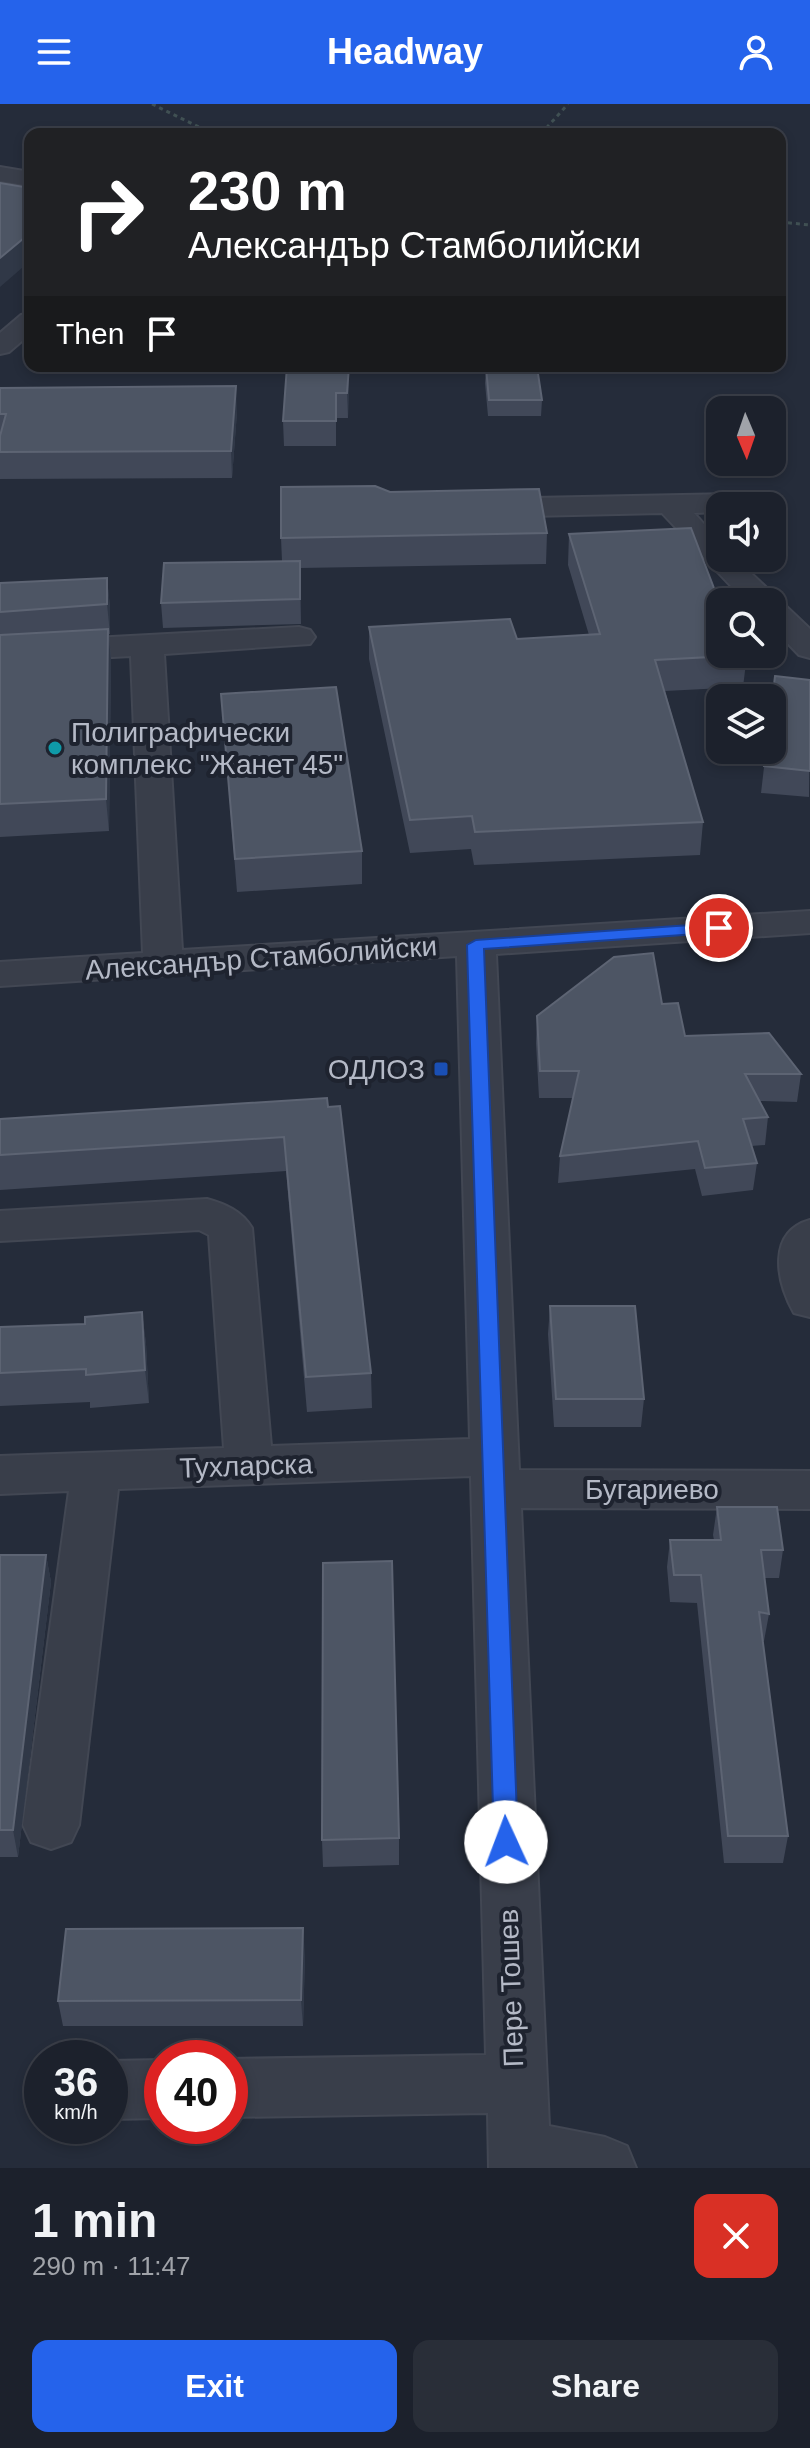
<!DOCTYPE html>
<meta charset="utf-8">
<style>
:root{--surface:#1c212c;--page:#292e38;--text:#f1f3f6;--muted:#a0a3a9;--line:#3a3e48;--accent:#2563eb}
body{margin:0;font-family:Helvetica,sans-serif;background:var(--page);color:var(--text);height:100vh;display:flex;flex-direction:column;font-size:30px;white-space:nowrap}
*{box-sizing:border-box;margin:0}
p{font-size:26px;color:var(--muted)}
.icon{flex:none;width:44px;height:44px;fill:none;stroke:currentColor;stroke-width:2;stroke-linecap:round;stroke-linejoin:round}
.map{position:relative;height:2064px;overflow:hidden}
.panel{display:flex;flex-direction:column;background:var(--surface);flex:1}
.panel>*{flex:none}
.top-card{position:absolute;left:24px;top:24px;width:762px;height:244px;border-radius:16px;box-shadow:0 4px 12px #0003,0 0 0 2px var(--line);background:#202124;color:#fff;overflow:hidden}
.needle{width:52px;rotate:178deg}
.fabs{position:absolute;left:706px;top:292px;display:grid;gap:16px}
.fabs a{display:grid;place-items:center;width:80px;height:80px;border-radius:16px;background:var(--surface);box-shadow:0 4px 12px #0003,0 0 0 2px var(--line);font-size:40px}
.speed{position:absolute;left:24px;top:1936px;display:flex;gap:16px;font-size:40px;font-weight:700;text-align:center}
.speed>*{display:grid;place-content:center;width:104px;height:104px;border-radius:50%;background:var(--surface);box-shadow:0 4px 12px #0003,0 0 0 2px var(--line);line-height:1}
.speed small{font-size:20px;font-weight:400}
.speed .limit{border:12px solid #d22;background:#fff;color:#111}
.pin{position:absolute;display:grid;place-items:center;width:68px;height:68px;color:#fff;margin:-34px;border:4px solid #fff;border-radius:50%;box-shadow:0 2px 8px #0007}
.me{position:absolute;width:88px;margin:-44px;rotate:358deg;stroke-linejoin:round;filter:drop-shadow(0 0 6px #0008)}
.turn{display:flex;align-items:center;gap:28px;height:168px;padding:0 32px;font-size:36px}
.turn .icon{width:104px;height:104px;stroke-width:2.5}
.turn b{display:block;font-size:56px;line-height:68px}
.then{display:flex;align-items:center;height:76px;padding:0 32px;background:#0003;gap:16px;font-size:30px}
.round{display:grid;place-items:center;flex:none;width:84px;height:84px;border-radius:16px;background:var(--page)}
.overview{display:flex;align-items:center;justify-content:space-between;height:136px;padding:0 32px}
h1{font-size:48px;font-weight:700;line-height:60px}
.button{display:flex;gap:16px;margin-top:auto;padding:16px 32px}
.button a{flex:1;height:92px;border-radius:16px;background:var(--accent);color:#fff;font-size:32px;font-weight:700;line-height:92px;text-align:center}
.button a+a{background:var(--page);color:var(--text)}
header{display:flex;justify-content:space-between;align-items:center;height:104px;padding:0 32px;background:var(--accent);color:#fff;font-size:36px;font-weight:700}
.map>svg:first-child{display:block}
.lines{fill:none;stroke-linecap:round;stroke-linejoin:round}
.minor-casing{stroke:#424753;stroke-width:4}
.path{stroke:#405053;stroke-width:3;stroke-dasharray:4 4;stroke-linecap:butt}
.minor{fill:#393e4a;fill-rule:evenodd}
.wall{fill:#414858}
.shaded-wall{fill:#303847}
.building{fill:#4d5564;stroke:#5d6473;stroke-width:2}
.route{fill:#2563eb;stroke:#184099;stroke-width:2}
.culture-dot{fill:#0f9aa8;stroke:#1e232f;stroke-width:3}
.transit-dot{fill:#1a4fb4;stroke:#1e232f;stroke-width:3}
.labels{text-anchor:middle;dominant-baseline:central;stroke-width:8;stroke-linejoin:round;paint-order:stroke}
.poi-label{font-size:28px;fill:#b4b9c6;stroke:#1e232f;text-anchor:start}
.street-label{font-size:28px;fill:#b4b9c6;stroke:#1e232f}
</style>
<header><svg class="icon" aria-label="menu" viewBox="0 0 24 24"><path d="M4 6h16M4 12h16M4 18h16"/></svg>Headway<svg class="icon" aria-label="person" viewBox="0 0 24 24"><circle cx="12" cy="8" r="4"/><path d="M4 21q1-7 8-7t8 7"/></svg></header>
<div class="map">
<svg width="810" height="2064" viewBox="0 0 810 2064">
<rect width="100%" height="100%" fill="#252c3a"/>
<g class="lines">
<defs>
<path id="minor" d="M0 63 30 68V82L0 77Z
M30 209V230L9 248 0 250V229L21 211Z
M732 390 742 393 745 402H720V408L694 409 720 438V454H735L810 525V554L799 551 772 523V498H746L662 409 486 413 475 410 471 404 475 398 486 395Z
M299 523 310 526 315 533 310 540 164 550 182 846 810 807V829L496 850 519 1366 810 1367V1405L521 1404 549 2022 605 2033 627 2042 636 2064H489L488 2009 230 2013V1955L486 1951 471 1372 118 1385 79 1721 71 1738 51 1745 31 1738 23 1721 69 1387 0 1390V1352L224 1344 209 1131 199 1126 0 1137V1107L207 1095C225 1100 242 1107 252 1124L271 1342 470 1335 457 852 0 882V858L143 849 131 552 0 559V539Z
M810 1116V1213L794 1209C776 1177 767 1128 810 1116Z
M162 1956V2014L110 2015V1957Z"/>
</defs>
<use href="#minor" class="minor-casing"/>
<path class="path" d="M152 0 213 30
M541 30 568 0
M780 118 810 121"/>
<use href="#minor" class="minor"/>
</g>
<path class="wall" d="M349 262 348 314H336V342H284L283 317Z
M486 263 542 296 541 312H488L485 279Z
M0 284 237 308 232 374 0 375Z
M390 388 547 429 546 460 300 464 301 520 163 524 161 499 282 457 281 434Z
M569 430 720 550 747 551 743 583 665 587 703 718 700 751 474 761 471 745 410 749 369 555V523L517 535 589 531 568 461Z
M107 474 110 504V530H109L111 556 109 727 0 733V479Z
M810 576 809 693 761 689 766 646Z
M221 590 362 747V780L237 788Z
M662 900 685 932 801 970 797 998 760 997 768 1013 765 1041 751 1042 757 1059 753 1086 702 1092 695 1065 558 1079 560 1052 573 994H539L536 939 537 912Z
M328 1003 371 1269 372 1304 307 1308 286 1067 0 1086V1015Z
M550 1202 644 1295 641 1323H554L548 1230Z
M142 1208 146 1240 149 1299 90 1304V1298L0 1302V1223L85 1220Z
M717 1403 783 1446 779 1474H765L769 1510 764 1537H763L788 1732 783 1759H724L697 1499 670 1498 667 1463 670 1436H714L713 1431Z
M0 1451H46L51 1478 18 1753H0Z
M399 1734V1761L323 1763 322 1736Z
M305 1851 303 1922H63L58 1897Z"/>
<path class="shaded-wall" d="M30 129V157L0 183V154Z
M349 262V283L348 314 347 289Z
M236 282 237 308 232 374 231 347Z
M107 474 110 504V530L107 500Z
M108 525 111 556 109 727 106 695Z
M142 1208 146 1240 149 1299 145 1266Z
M46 1451 51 1478 18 1753 13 1726Z
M303 1824 305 1851 303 1922 301 1896Z"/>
<path class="building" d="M0 79 30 84V129L0 154Z
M287 262H349L347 289H336V317H283Z
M486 263H537L542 296H489Z
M236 282 231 347 0 348V332L6 310H0V284Z
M375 382 390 388 539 385 547 429 281 434V383Z
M691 424 720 500V550H746L747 551 655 556 703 718 475 728 472 712 410 716 369 523 510 515 517 535 600 530 569 430Z
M300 457V495L161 499 164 459Z
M107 474V500L0 508V479Z
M108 525 106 695 0 700V531Z
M775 572 810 576V667L764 662 766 646H772V598Z
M336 583 362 747 235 755 221 590Z
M653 849 662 900 678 899 685 932 769 929 801 970H745L768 1013 743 1015 757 1059 705 1064 698 1037 560 1052 579 967H540L537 912 614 853Z
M327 994 328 1003 340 1002 371 1269 306 1273 284 1033 0 1051V1015Z
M550 1202H635L644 1295H556Z
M142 1208 145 1266 86 1271V1265L0 1269V1223L85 1220V1213Z
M717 1403H777L783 1446H761L769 1510 759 1508 788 1732H728L701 1471H674L670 1436H721Z
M0 1451H46L13 1726H0Z
M392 1457 399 1734 322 1736 323 1459Z
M303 1824 301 1896 58 1897 66 1825Z"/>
<path class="route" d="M719 819 725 821V828L484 845 518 1738 515 1745 506 1749 498 1745 494 1738 467 841 476 836Z"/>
<circle class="culture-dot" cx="55" cy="644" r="8"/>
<rect class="transit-dot" x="433" y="957" width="16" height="16" rx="4"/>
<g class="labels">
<g class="poi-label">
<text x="71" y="628">Полиграфически<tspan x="71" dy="32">комплекс "Жанет 45"</tspan></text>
<text x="425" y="965" text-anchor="end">ОДЛОЗ</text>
</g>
<g class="street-label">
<text transform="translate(261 854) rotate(-4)">Александър Стамболийски</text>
<text transform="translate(246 1362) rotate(-2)">Тухларска</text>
<text x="652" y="1385">Бугариево</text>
<text transform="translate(511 1884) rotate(-92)">Пере Тошев</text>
</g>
</g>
</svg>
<div class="fabs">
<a><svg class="needle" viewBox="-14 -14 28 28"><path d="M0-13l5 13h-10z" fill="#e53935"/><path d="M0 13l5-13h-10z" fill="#a0a3a9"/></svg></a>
<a><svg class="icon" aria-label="sound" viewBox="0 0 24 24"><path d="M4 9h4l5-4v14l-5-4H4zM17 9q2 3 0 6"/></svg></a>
<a><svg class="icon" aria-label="search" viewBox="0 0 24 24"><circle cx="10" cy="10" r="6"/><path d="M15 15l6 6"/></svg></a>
<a><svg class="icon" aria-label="layers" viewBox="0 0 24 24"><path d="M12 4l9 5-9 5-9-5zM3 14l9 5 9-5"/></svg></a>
</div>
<div class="speed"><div>36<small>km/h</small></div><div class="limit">40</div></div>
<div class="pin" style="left:719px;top:824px;background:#d93025"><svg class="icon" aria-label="arrive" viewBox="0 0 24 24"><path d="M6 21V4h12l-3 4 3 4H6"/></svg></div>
<svg class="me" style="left:506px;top:1738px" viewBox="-20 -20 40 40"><circle r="19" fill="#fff"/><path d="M0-13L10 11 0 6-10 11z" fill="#2563eb"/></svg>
<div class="top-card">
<div class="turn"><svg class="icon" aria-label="right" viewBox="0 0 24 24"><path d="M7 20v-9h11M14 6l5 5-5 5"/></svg><div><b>230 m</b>Александър Стамболийски</div></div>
<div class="then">Then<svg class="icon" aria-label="arrive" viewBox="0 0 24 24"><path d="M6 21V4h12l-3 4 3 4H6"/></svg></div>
</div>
</div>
<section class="panel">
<div class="overview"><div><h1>1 min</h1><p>290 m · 11:47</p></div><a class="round" style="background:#d93025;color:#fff"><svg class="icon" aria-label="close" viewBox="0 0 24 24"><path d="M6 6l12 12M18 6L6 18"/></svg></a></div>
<div class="button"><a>Exit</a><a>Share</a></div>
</section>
